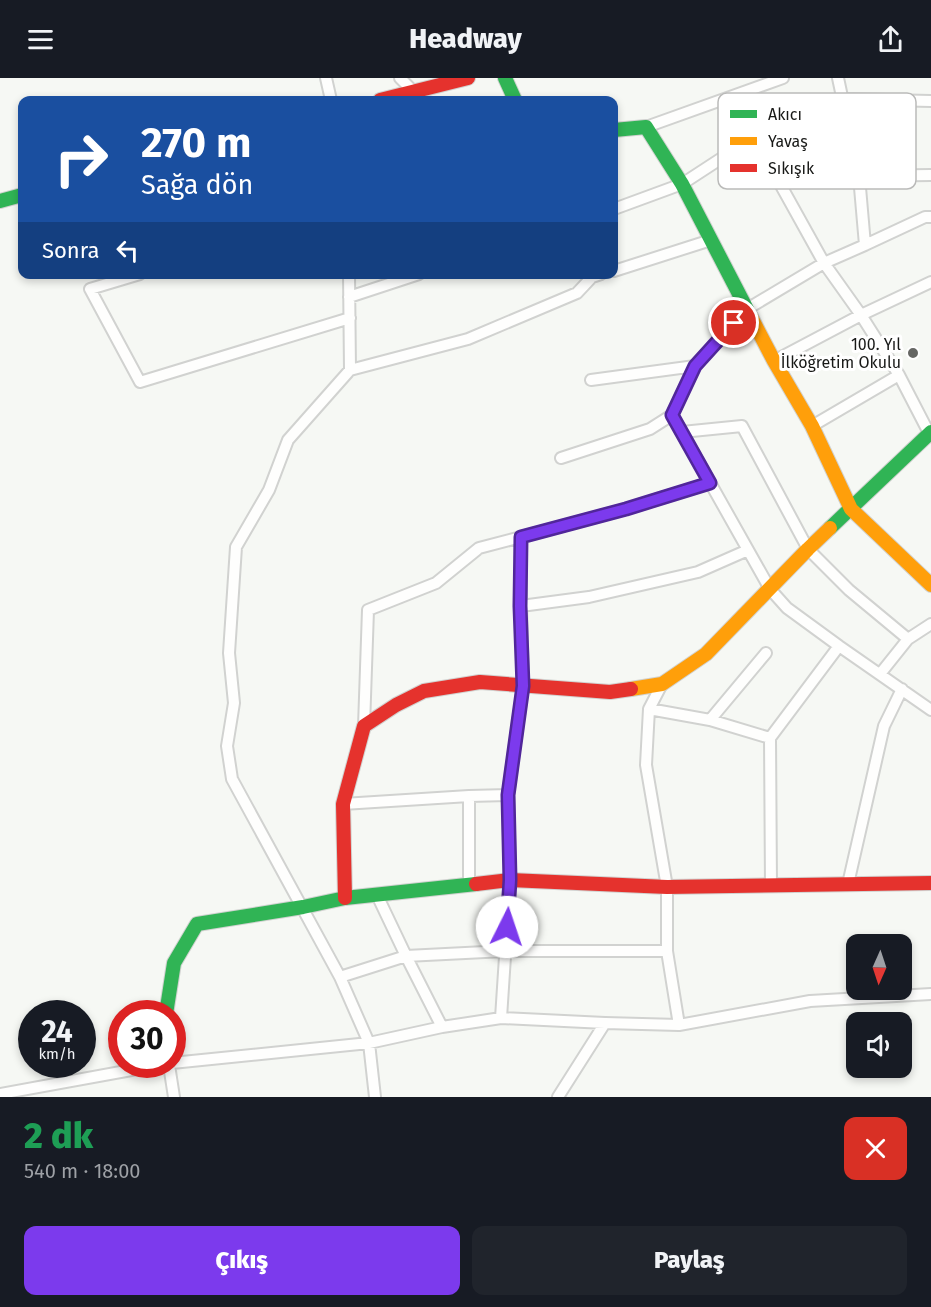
<!DOCTYPE html>
<html lang="tr">
<meta charset="utf-8">
<style>
:root{--surface:#171b24;--page:#20242c;--text:#f1f3f6;--muted:#9ea1a6;--accent:#7c3aed}
body{margin:0;font-family:"Fira Sans",sans-serif;background:var(--page);color:var(--text);height:100vh;display:flex;flex-direction:column;font-size:22px;white-space:nowrap}
*{box-sizing:border-box;margin:0}
p{font-size:20px;color:var(--muted)}
.icon{flex:none;width:33px;height:33px;fill:none;stroke:currentColor;stroke-width:2;stroke-linecap:round;stroke-linejoin:round}
.map{position:relative;height:1019px;overflow:hidden}
.sheet{display:flex;flex-direction:column;background:var(--surface);flex:1}
.sheet>*{flex:none}
.banner{position:absolute;left:18px;top:18px;width:600px;height:183px;border-radius:12px;box-shadow:0 3px 9px #0003;background:#1a4fa0;color:#fff;overflow:hidden}
.needle{width:39px;rotate:183deg}
.fabs{position:absolute;left:846px;top:856px;display:grid;gap:12px}
.fabs a{display:grid;place-items:center;width:66px;height:66px;border-radius:12px;background:var(--surface);box-shadow:0 3px 9px #0003;font-size:30px}
.speed{position:absolute;left:18px;top:922px;display:flex;gap:12px;font-size:30px;font-weight:700;text-align:center}
.speed>*{display:grid;place-content:center;width:78px;height:78px;border-radius:50%;background:var(--surface);box-shadow:0 3px 9px #0003;line-height:1}
.speed small{font-size:15px;font-weight:400}
.speed .limit{border:9px solid #d22;background:#fff;color:#111}
.pin{position:absolute;display:grid;place-items:center;width:51px;height:51px;color:#fff;margin:-26px;border:3px solid #fff;border-radius:50%;box-shadow:0 2px 6px #0007}
.me{position:absolute;width:66px;margin:-33px;rotate:4deg;stroke-linejoin:round;filter:drop-shadow(0 0 4px #0008)}
.turn{display:flex;align-items:center;gap:21px;height:126px;padding:0 24px;font-size:27px}
.turn .icon{width:78px;height:78px;stroke-width:2.5}
.turn b{display:block;font-size:42px;line-height:51px}
.then{display:flex;align-items:center;height:57px;padding:0 24px;background:#0003;gap:12px;font-size:22px}
.round{display:grid;place-items:center;flex:none;width:63px;height:63px;border-radius:12px;background:var(--page)}
.summary{display:flex;align-items:center;justify-content:space-between;height:102px;padding:0 24px}
h1{font-size:36px;font-weight:800;line-height:45px;color:#1e9e55}
.cta{display:flex;gap:12px;margin-top:auto;padding:12px 24px}
.cta a{flex:1;height:69px;border-radius:12px;background:var(--accent);color:#fff;font-size:24px;font-weight:800;line-height:69px;text-align:center}
.cta a+a{background:var(--page);color:var(--text)}
header{display:flex;justify-content:space-between;align-items:center;height:78px;padding:0 24px;background:var(--surface);font-size:27px;font-weight:800}
.map>svg:first-child{display:block}
.lines{fill:none;stroke-linecap:round;stroke-linejoin:round}
.street-casing{stroke:#d1d2d0;stroke-width:14}
.fast-casing{stroke:#d1d2d0;stroke-width:16}
.slow-casing{stroke:#d1d2d0;stroke-width:16}
.jam-casing{stroke:#d1d2d0;stroke-width:16}
.street{stroke:#fefefd;stroke-width:10}
.fast{stroke:#30b455;stroke-width:14}
.slow{stroke:#ff9f0a;stroke-width:14}
.jam{stroke:#e5322d;stroke-width:14}
.route-casing{stroke:#51269a;stroke-width:15}
.route{stroke:#7c3aed;stroke-width:10}
.poi-dot{fill:#666764;stroke:#fff;stroke-width:2}
.labels{text-anchor:middle;dominant-baseline:central;stroke-width:6;stroke-linejoin:round;paint-order:stroke}
.poi-label{font-size:16px;fill:#181917;stroke:#fff;text-anchor:end}
.key{fill:#fff;stroke:#babab9;stroke-width:1.5}
.key-label{font-size:16px;fill:#181917}
</style>
<header><svg class="icon" aria-label="menu" viewBox="0 0 24 24"><path d="M4 6h16M4 12h16M4 18h16"/></svg>Headway<svg class="icon" aria-label="share" viewBox="0 0 24 24"><path d="M12 15V3M7 8l5-5 5 5M5 13v7h14v-7"/></svg></header>
<div class="map">
<svg width="931" height="1019" viewBox="0 0 931 1019">
<rect width="100%" height="100%" fill="#f6f8f4"/>
<g class="lines">
<defs>
<path id="street" d="M326 0 331 22
M400 0 414 14
M838 0 859 98 865 167
M646 49 783 0
M754 59 824 185 861 237 899 297 929 355
M859 98 931 97
M614 131 682 106 754 59 793 37 842 21 931 23
M931 139H925L865 167 824 185 747 231 695 288 672 337 770 511 787 530 839 568 931 632
M614 193 711 162
M140 196 90 211 140 304 350 240
M349 196 350 292 468 261 577 215 592 199 601 196
M349 219 419 196
M774 283 861 237 931 204
M350 292 288 362 269 412 236 469 229 575 234 625 227 668 232 701 340 899 369 965 375 1019
M591 302 695 288
M812 348 899 297
M682 354 742 348 808 471 849 512 908 561
M561 380 650 351 672 337
M521 528 589 519 698 494 748 472
M880 596 908 561 931 546
M662 606 649 631 646 687 667 809V873L679 947
M649 631 710 642 770 660
M710 642 766 575
M364 648 368 532 436 505 479 470 521 459
M469 718V806
M343 726 469 718 508 717
M848 806 884 648 902 611
M771 807 770 660 839 568
M377 817 406 878 442 949
M340 899 406 878 505 873H667
M501 940 510 802 508 717 523 608 521 528V459L626 431 710 405
M172 985 369 965 442 949 501 940 605 945 679 947 810 923 931 916
M169 987 174 1019
M0 1016 159 987
M558 1019 605 945"/>
<path id="fast" d="M505 0 515 22
M614 52 646 49 682 106 751 239
M0 123 22 117
M830 450 931 354
M166 936 174 885 197 846 303 829 345 820 476 806"/>
<path id="slow" d="M751 239 774 283 812 348 851 431 931 507
M631 611 662 606 706 576 808 471 830 450"/>
<path id="jam" d="M380 22 468 0
M476 806 510 802 667 809 931 805
M345 820 343 726 364 648 396 627 424 613 480 604 610 614 631 611"/>
</defs>
<use href="#street" class="street-casing"/>
<use href="#fast" class="fast-casing"/>
<use href="#slow" class="slow-casing"/>
<use href="#jam" class="jam-casing"/>
<use href="#street" class="street"/>
<use href="#fast" class="fast"/>
<use href="#slow" class="slow"/>
<use href="#jam" class="jam"/>
</g>
<g class="lines">
<defs>
<path id="route" d="M507 849 510 802 508 717 523 608 520 528 521 459 626 431 710 405 672 337 695 288 734 245"/>
</defs>
<use href="#route" class="route-casing"/>
<use href="#route" class="route"/>
</g>
<circle class="poi-dot" cx="913" cy="275" r="6"/>
<g class="labels">
<g class="poi-label">
<text x="901" y="266">100. Yıl<tspan x="901" dy="18">İlköğretim Okulu</tspan></text>
</g>
</g>
<rect x="718" y="15" width="198" height="96" rx="9" class="key"/>
<rect x="730" y="32" width="27" height="8" fill="#30b455"/>
<rect x="730" y="59" width="27" height="8" fill="#ff9f0a"/>
<rect x="730" y="86" width="27" height="8" fill="#e5322d"/>
<g class="key-label">
<text x="768" y="42">Akıcı</text>
<text x="768" y="69">Yavaş</text>
<text x="768" y="96">Sıkışık</text>
</g>
</svg>
<div class="fabs">
<a><svg class="needle" viewBox="-14 -14 28 28"><path d="M0-13l5 13h-10z" fill="#e53935"/><path d="M0 13l5-13h-10z" fill="#9ea1a6"/></svg></a>
<a><svg class="icon" aria-label="sound" viewBox="0 0 24 24"><path d="M4 9h4l5-4v14l-5-4H4zM17 9q2 3 0 6"/></svg></a>
</div>
<div class="speed"><div>24<small>km/h</small></div><div class="limit">30</div></div>
<div class="pin" style="left:734px;top:245px;background:#d93025"><svg class="icon" aria-label="arrive" viewBox="0 0 24 24"><path d="M6 21V4h12l-3 4 3 4H6"/></svg></div>
<svg class="me" style="left:507px;top:849px" viewBox="-20 -20 40 40"><circle r="19" fill="#fff"/><path d="M0-13L10 11 0 6-10 11z" fill="#7c3aed"/></svg>
<div class="banner">
<div class="turn"><svg class="icon" aria-label="right" viewBox="0 0 24 24"><path d="M7 20v-9h11M14 6l5 5-5 5"/></svg><div><b>270 m</b>Sağa dön</div></div>
<div class="then">Sonra<svg class="icon" aria-label="left" viewBox="0 0 24 24"><path d="M17 20v-9H6M10 6l-5 5 5 5"/></svg></div>
</div>
</div>
<section class="sheet">
<div class="summary"><div><h1>2 dk</h1><p>540 m · 18:00</p></div><a class="round" style="background:#d93025;color:#fff"><svg class="icon" aria-label="close" viewBox="0 0 24 24"><path d="M6 6l12 12M18 6L6 18"/></svg></a></div>
<div class="cta"><a>Çıkış</a><a>Paylaş</a></div>
</section>
